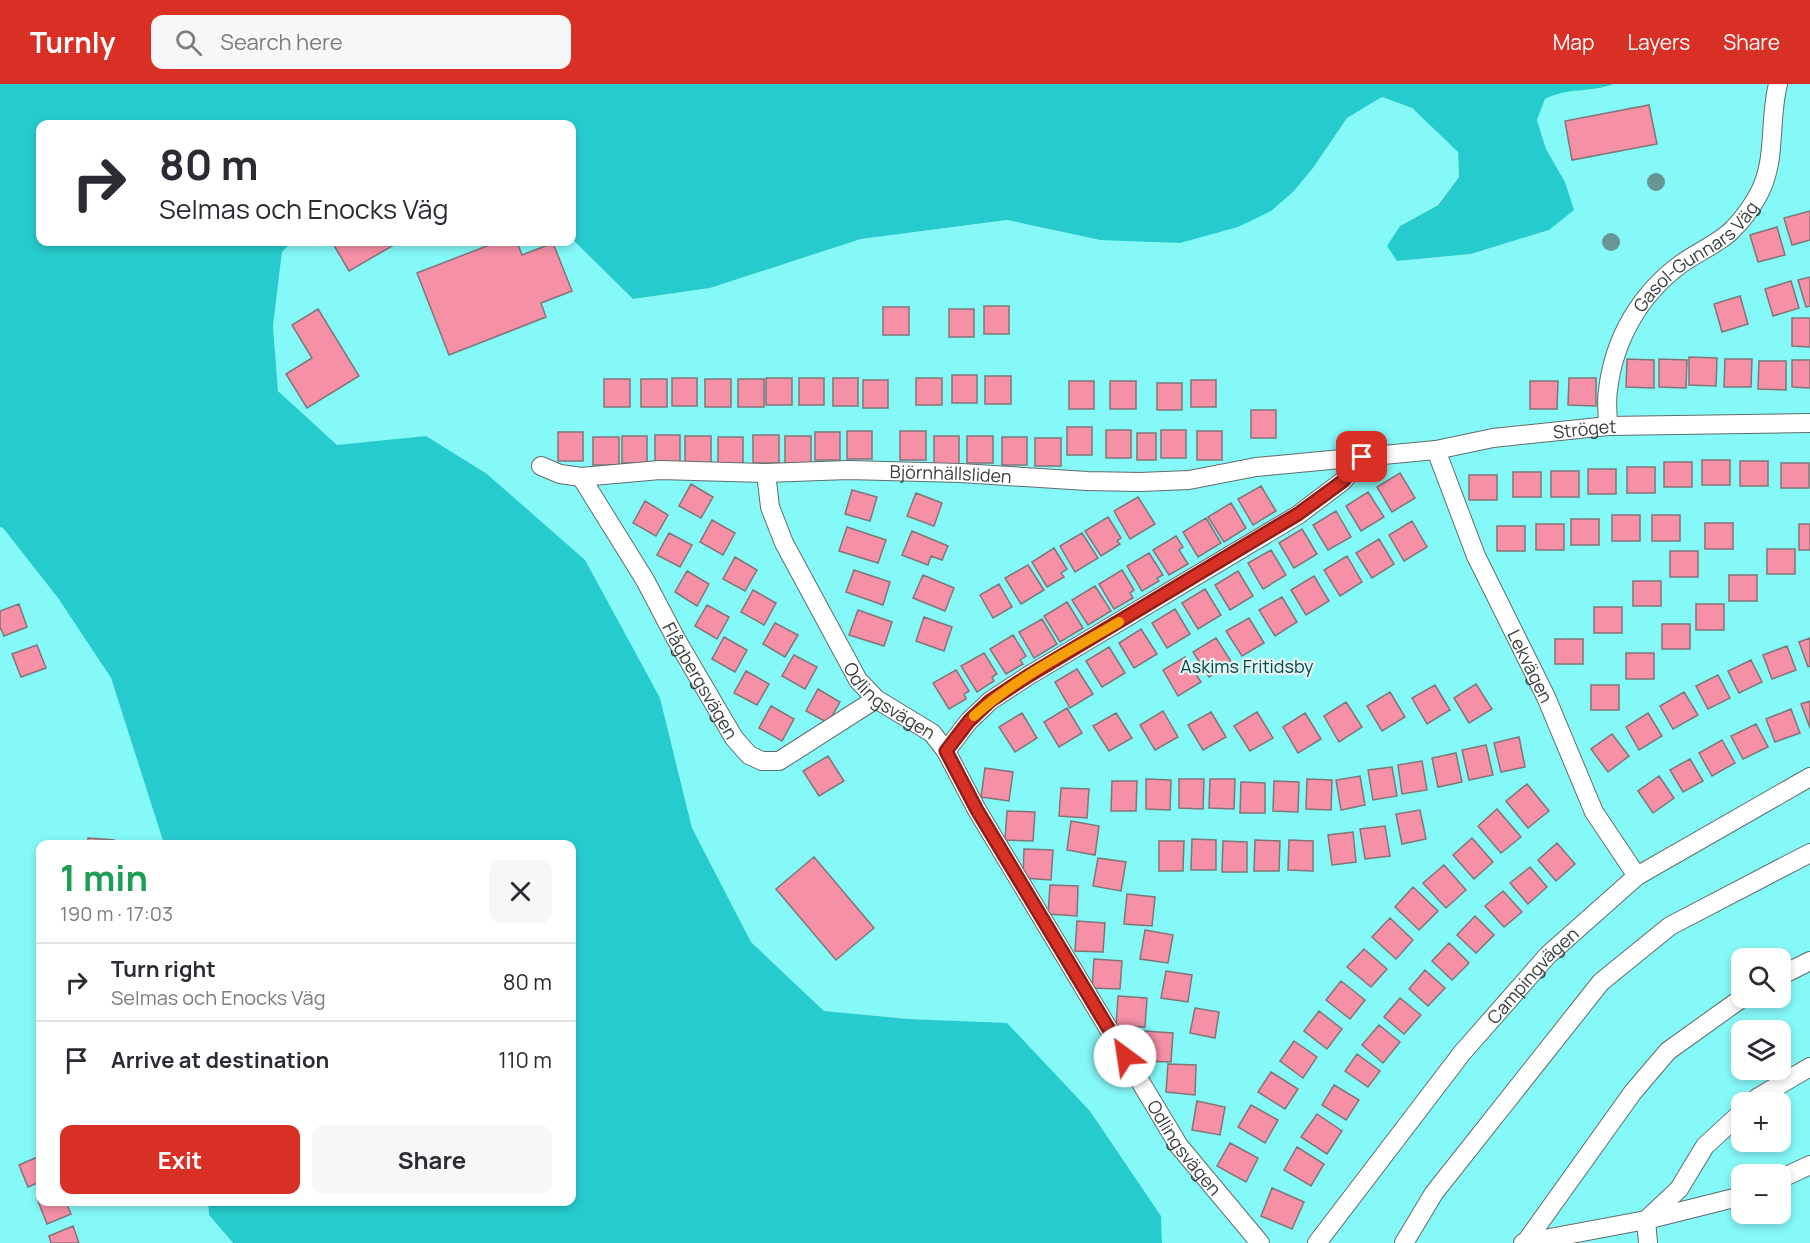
<!DOCTYPE html>
<meta charset="utf-8">
<style>
:root{--surface:#fff;--page:#f7f7f7;--text:#2b2b33;--muted:#7c7c81;--line:#e1e1e2;--accent:#d93025}
body{margin:0;font-family:Manrope,sans-serif;background:var(--page);color:var(--text);height:100vh;display:flex;flex-direction:column;font-size:22px;white-space:nowrap}
*{box-sizing:border-box;margin:0}
p{font-size:20px;color:var(--muted)}
.icon{flex:none;width:33px;height:33px;fill:none;stroke:currentColor;stroke-width:2;stroke-linecap:round;stroke-linejoin:round}
.map{position:relative;flex:1;overflow:hidden}
.details{position:absolute;left:36px;top:756px;width:540px;height:366px;display:flex;flex-direction:column;background:var(--surface);border-radius:12px;box-shadow:0 3px 9px #0003}
.details>*{flex:none}
.banner{position:absolute;left:36px;top:36px;width:540px;height:126px;border-radius:12px;box-shadow:0 3px 9px #0003;background:#fff;color:var(--text);overflow:hidden}
.tools{position:absolute;left:1731px;top:864px;display:grid;gap:12px}
.tools a{display:grid;place-items:center;width:60px;height:60px;border-radius:12px;background:var(--surface);box-shadow:0 3px 9px #0003;font-size:30px}
.pin{position:absolute;display:grid;place-items:center;width:51px;height:51px;color:#fff;margin:-26px;border-radius:12px;box-shadow:0 3px 9px #0006}
.me{position:absolute;width:66px;margin:-33px;rotate:329deg;stroke-linejoin:round;filter:drop-shadow(0 0 4px #0008)}
.turn{display:flex;align-items:center;gap:21px;height:126px;padding:0 24px;font-size:27px}
.turn .icon{width:78px;height:78px;stroke-width:2.5}
.turn b{display:block;font-size:42px;line-height:51px}
.round{display:grid;place-items:center;flex:none;width:63px;height:63px;border-radius:12px;background:var(--page)}
.overview{display:flex;align-items:center;justify-content:space-between;height:102px;padding:0 24px}
h1{font-size:36px;font-weight:700;line-height:45px;color:#1e9e55}
.primary-button{display:flex;gap:12px;margin-top:auto;padding:12px 24px}
.primary-button a{flex:1;height:69px;border-radius:12px;background:var(--accent);color:#fff;font-size:24px;font-weight:700;line-height:69px;text-align:center}
.primary-button a+a{background:var(--page);color:var(--text)}
ul{padding:0;list-style:none}
li{display:flex;align-items:center;gap:18px;height:78px;padding:0 24px;border-top:2px solid var(--line)}
li div{flex:1}
li b{display:block;font-size:22px}
li em{font-style:normal}
header{display:flex;align-items:center;gap:36px;box-sizing:border-box;height:84px;padding:0 30px;background:var(--accent);color:#fff}
header strong{font-size:28px}
nav{display:flex;gap:33px;margin-inline-start:auto;font-size:21px}
.search{width:420px;height:54px;background:var(--page);display:flex;align-items:center;gap:15px;box-sizing:border-box;padding:0 21px;border-radius:12px;color:var(--muted);font-size:22px}
.map>svg:first-child{display:block}
.green{fill:#85f8f8;fill-rule:evenodd}
.forest{fill:#26cccd}
.building{fill:#f690a7;stroke:#817577;stroke-width:1.5}
.lines{fill:none;stroke-linecap:round;stroke-linejoin:round}
.service-casing{stroke:#606c6b;stroke-width:20}
.service{stroke:#fff;stroke-width:18}
.tree{fill:#689595}
.route-casing{stroke:#8d1f18;stroke-width:15}
.route{stroke:#d93025;stroke-width:10}
.slow{stroke:#f59e0b;stroke-width:10}
.labels{text-anchor:middle;dominant-baseline:central;stroke-width:4.5;stroke-linejoin:round;paint-order:stroke}
.street-label{font-size:18px;fill:#373d3c;stroke:#e6f4f4}
.park-label{font-size:18px;fill:#004848;stroke:#e6f4f4}
</style>
<header>
<strong>Turnly</strong>
<div class="search"><svg class="icon" aria-label="search" viewBox="0 0 24 24"><circle cx="10" cy="10" r="6"/><path d="M15 15l6 6"/></svg>Search here</div>
<nav><a>Map</a><a>Layers</a><a>Share</a></nav>
</header>
<div class="map">
<svg width="1810" height="1159" viewBox="0 0 1810 1159">
<rect width="100%" height="100%" fill="#e6f4f4"/>
<path class="green" d="M1614 0H1810V1159H1162L1161 1132 1090 1027 1007 940 909 935 824 927 751 858 692 744 660 614 426 352 337 362 278 307 273 242 282 168 292 158H572V155L633 215 710 204 861 155 1007 136 1100 156 1293 108 1313 84 1347 34 1382 13 1412 24 1458 68 1459 93 1437 121 1400 142 1397 177 1471 170 1549 146 1565 98 1546 65 1537 36 1545 15 1557 8 1604 4ZM1742 874H1780V914H1742ZM1742 946H1780V986H1742ZM1742 1018H1780V1058H1742ZM1742 1090H1780V1130H1742Z
M0 443 3 444 58 514 111 594 164 760H40V1118H208L209 1131 233 1159H0Z"/>
<path class="forest" d="M0 0H1614C1591 9 1568 3 1545 15L1537 36 1546 65 1565 98 1574 126 1549 146 1471 170 1397 177 1387 162 1400 142 1438 121 1459 93 1458 68 1412 24 1382 13 1347 34 1313 84 1293 108 1271 127 1238 143 1180 159 1100 156 1007 136 861 155 710 204 633 215 572 155V40H40V158H292L282 168 273 242 278 307 337 361 426 352 487 390 585 476 660 614 692 744 751 858 824 927 909 935 1007 939 1090 1027 1161 1132 1162 1159H233L209 1131 208 1118H572V760H164L111 594 58 514 3 444 0 443Z"/>
<path class="building" d="M1649 21 1657 60 1572 76 1565 37Z
M1810 127V156L1792 161 1784 134Z
M1777 143 1785 171 1758 178 1750 151Z
M332 158H399L349 187Z
M497 158H517L522 171 553 159 572 207 541 219 546 233 449 271 417 189Z
M1810 193V222L1806 223 1798 196Z
M1791 197 1799 224 1773 232 1765 205Z
M1740 212 1748 240 1722 248 1714 220Z
M984 222H1009V250H984Z
M883 223H909V251H883Z
M318 225 359 292 307 324 286 290 312 274 292 241Z
M949 225H974V253H949Z
M1792 234H1810V263L1792 262Z
M1689 273 1717 274 1716 302 1689 301Z
M1627 275 1654 276V304L1626 303Z
M1659 275 1687 276 1686 304 1659 303Z
M1725 275H1752L1751 303H1724Z
M1792 276H1810V304L1792 303Z
M1759 277H1786V306L1758 305Z
M952 291H977V319H952Z
M985 292H1011V320H985Z
M672 294H697V322H672Z
M766 294H792V321H766Z
M799 294H824V321H799Z
M833 294H858V322H833Z
M916 294H942V321H916Z
M1569 294H1596V322L1568 321Z
M604 295H630V323H604Z
M641 295H667V323H641Z
M705 295H731V323H705Z
M738 295H764V323H738Z
M863 296H888V324H863Z
M1191 296H1216V323H1191Z
M1069 297H1094V325H1069Z
M1110 297H1136V325H1110Z
M1530 297H1558L1557 325H1530Z
M1157 299H1182V326H1157Z
M1251 326H1276V354H1251Z
M1067 343H1092V371H1067Z
M1106 346H1131V374H1106Z
M1161 346H1186V374H1161Z
M847 347H872V375H847Z
M900 347H926V376H900Z
M1197 347H1222V376H1197Z
M558 348H583V377H558Z
M815 348H840V376H815Z
M1137 349H1156V376H1137Z
M655 351H680V379H655Z
M753 351H779V379H753Z
M622 352H647V379H622Z
M685 352H711V380H685Z
M785 352H811V379H785Z
M934 352H959V380H934Z
M967 352H993V379H967Z
M593 353H619V381H593Z
M718 353H743V381H718Z
M1002 353H1027V381H1002Z
M1035 354H1061V382H1035Z
M1702 376H1730V401H1702Z
M1740 377H1768V402H1740Z
M1664 378H1692V403H1664Z
M1781 379H1809V404H1781Z
M1627 383H1655V409H1627Z
M1588 385H1616V410H1588Z
M1551 387H1579V413H1551Z
M1513 388H1541V413H1513Z
M1400 389 1415 414 1392 428 1377 403Z
M1469 391H1497V416H1469Z
M691 400 713 413 701 434 679 422Z
M1261 402 1276 427 1253 441 1238 415Z
M852 406 877 413 870 437 845 430Z
M1368 408 1384 433 1361 447 1346 422Z
M916 409 942 419 934 442 907 432Z
M1138 413 1155 440 1130 455 1114 427Z
M645 417 668 431 656 452 633 439Z
M1231 419 1246 444 1224 458 1208 433Z
M1336 427 1351 453 1328 466 1313 441Z
M1612 431H1640V457H1612Z
M1652 431H1680V457H1652Z
M1108 433 1121 454 1117 457 1120 460 1101 472 1085 447Z
M1206 434 1221 459 1198 473 1183 448Z
M1571 435H1599V461H1571Z
M712 436 735 449 723 471 700 458Z
M1412 437 1427 463 1404 477 1389 451Z
M1705 439H1733V465H1705Z
M1536 440H1564V466H1536Z
M1799 440H1810V466H1799Z
M1497 442H1525V467H1497Z
M847 443 886 456 878 479 839 467Z
M1302 445 1317 470 1294 484 1279 459Z
M912 447 948 462 942 476 931 472 928 481 902 471Z
M669 449 692 461 680 483 657 471Z
M1082 449 1098 474 1075 488 1060 462Z
M1176 452 1183 463 1179 466 1188 480 1169 491 1153 466Z
M1379 455 1394 480 1372 494 1356 469Z
M1054 464 1067 485 1061 489 1064 493 1047 503 1032 478Z
M1767 465H1795V490H1767Z
M1271 466 1286 491 1263 505 1248 479Z
M1670 467H1698V493H1670Z
M1149 469 1163 491 1157 494 1159 497 1142 507 1127 482Z
M1347 472 1362 498 1340 512 1324 486Z
M735 473 757 486 745 507 723 495Z
M1028 481 1044 506 1021 520 1005 494Z
M854 486 890 498 883 521 846 508Z
M1122 486 1134 506 1130 509 1133 514 1114 525 1099 500Z
M687 487 709 500 697 522 675 508Z
M1238 487 1253 512 1230 526 1215 501Z
M923 491 954 504 945 527 913 514Z
M1729 491H1757V517H1729Z
M1314 492 1329 517 1306 531 1291 506Z
M1633 497H1661V522H1633Z
M999 500 1012 523 993 534 980 511Z
M1095 502 1111 527 1088 541 1072 516Z
M1205 505 1221 531 1198 545 1182 519Z
M753 506 776 519 764 541 741 528Z
M1282 513 1297 538 1275 552 1259 526Z
M1067 518 1083 544 1060 558 1044 532Z
M19 520 27 543 4 552 0 543V527Z
M1696 520H1724V546H1696Z
M707 521 729 533 717 555 695 542Z
M1594 523H1622V549H1594Z
M1175 525 1190 550 1167 564 1152 539Z
M858 526 892 538 884 562 849 551Z
M924 533 952 543 944 567 916 557Z
M1249 534 1264 559 1242 572 1226 547Z
M1042 535 1057 560 1034 574 1019 548Z
M775 539 798 551 785 573 763 560Z
M1662 540H1690V565H1662Z
M1141 545 1157 570 1134 584 1119 559Z
M1013 551 1026 572 1020 576 1023 580 1006 590 990 565Z
M724 553 747 566 735 588 712 575Z
M1216 554 1232 579 1209 593 1193 568Z
M1810 554V582L1808 583 1799 558Z
M1555 555H1583V580H1555Z
M37 561 46 584 21 593 12 570Z
M1787 562 1796 586 1772 595 1763 571Z
M1109 563 1125 589 1102 603 1086 577Z
M984 569 997 590 992 593 994 597 977 608 961 582Z
M1626 569H1654V595H1626Z
M794 571 817 583 805 605 782 592Z
M1185 573 1201 598 1178 612 1163 586Z
M1751 576 1762 598 1739 609 1728 587Z
M1077 585 1093 610 1070 624 1055 598Z
M956 586 969 607 964 610 966 615 949 625 933 599Z
M746 587 769 600 757 621 734 609Z
M1718 591 1730 614 1708 625 1696 602Z
M1476 600 1492 625 1469 639 1454 614Z
M1435 601 1450 626 1427 640 1412 614Z
M1591 601H1619V626H1591Z
M818 605 840 618 828 639 806 627Z
M1390 608 1405 633 1382 647 1367 622Z
M1684 608 1698 631 1673 645 1660 622Z
M1810 617V644L1801 620Z
M1346 618 1362 643 1339 658 1324 632Z
M771 622 794 635 782 657 759 644Z
M1067 624 1082 649 1059 663 1044 638Z
M1791 625 1800 649 1775 658 1766 635Z
M1163 627 1178 653 1155 666 1140 641Z
M1211 628 1226 653 1203 666 1188 641Z
M1257 628 1273 654 1250 667 1234 642Z
M1022 629 1037 654 1015 668 999 643Z
M1116 629 1132 654 1109 667 1093 642Z
M1305 629 1321 655 1298 669 1283 643Z
M1648 629 1662 652 1639 666 1626 643Z
M1756 640 1768 663 1743 675 1731 652Z
M1612 650 1629 672 1608 688 1591 665Z
M1519 653 1525 683 1501 688 1494 659Z
M1722 656 1735 679 1712 692 1699 669Z
M1486 661 1493 691 1469 696 1462 666Z
M1456 669 1462 698 1438 703 1432 674Z
M828 672 844 697 819 712 803 687Z
M1690 675 1703 697 1683 708 1670 686Z
M1422 677 1427 706 1402 710 1398 681Z
M1392 683 1397 712 1373 716 1368 686Z
M985 684 1013 688 1009 717 981 713Z
M1360 692 1365 721 1341 726 1336 696Z
M1659 692 1674 714 1653 729 1638 707Z
M1146 695 1171 696 1170 726 1146 725Z
M1179 695H1204L1203 725 1179 724Z
M1210 695H1235L1234 725 1209 724Z
M1307 695 1332 696 1331 726 1306 725Z
M1112 697H1137L1136 727H1111Z
M1274 697 1299 698 1298 728 1273 727Z
M1241 698 1265 699V729H1240Z
M1527 700 1549 727 1528 744 1506 717Z
M1061 704 1089 705 1087 734 1059 732Z
M1497 725 1521 753 1501 769 1478 742Z
M1420 726 1426 755 1402 760 1396 730Z
M1007 727 1035 728 1033 757 1005 756Z
M1071 737 1099 742 1095 771 1067 766Z
M1385 742 1390 772 1365 775 1360 745Z
M1353 748 1356 778 1332 781 1328 751Z
M88 754 114 756 113 760H88Z
M1472 754 1493 778 1474 795 1453 771Z
M1192 755 1216 756V786H1191Z
M1255 756 1280 757 1279 787H1254Z
M1289 756 1313 757V787L1288 786Z
M1159 757H1184L1183 787H1159Z
M1223 757 1247 758V788H1222Z
M1557 759 1575 780 1556 797 1538 776Z
M1024 765 1053 766 1051 796 1023 794Z
M814 773 874 844 836 876 776 805Z
M1098 774 1126 778 1121 807 1093 802Z
M1444 781 1466 806 1446 824 1423 799Z
M1530 783 1547 803 1528 820 1510 799Z
M1050 801 1078 802 1077 832 1048 830Z
M1413 803 1438 827 1419 846 1395 823Z
M1503 807 1522 828 1504 843 1485 822Z
M1127 810 1155 813 1152 842 1124 840Z
M1475 832 1494 851 1476 869 1457 851Z
M1390 834 1413 856 1396 875 1372 853Z
M1077 837 1105 839 1103 868 1075 867Z
M1145 846 1173 851 1168 879 1140 875Z
M1449 859 1469 879 1452 896 1432 877Z
M1364 865 1387 885 1371 903 1347 883Z
M1094 875 1122 877 1120 905 1092 904Z
M1425 886 1445 904 1428 922 1409 905Z
M1166 887 1192 891 1188 918 1161 914Z
M1341 897 1365 916 1350 935 1326 916Z
M1118 912 1147 914 1145 943 1116 942Z
M1400 914 1421 931 1404 950 1384 933Z
M1195 924 1219 928 1215 954 1190 949Z
M1319 927 1342 945 1327 965 1304 947Z
M1379 941 1400 958 1383 979 1362 961Z
M1144 947 1173 949 1171 978 1142 977Z
M1294 957 1317 973 1303 994 1280 977Z
M1357 970 1380 987 1368 1003 1345 987Z
M1168 980 1196 981 1195 1011 1166 1008Z
M1271 988 1298 1005 1285 1025 1258 1008Z
M1334 1001 1359 1016 1346 1036 1322 1021Z
M1197 1017 1225 1023 1220 1051 1192 1046Z
M1251 1021 1278 1036 1265 1059 1238 1043Z
M1317 1030 1342 1047 1327 1070 1301 1053Z
M1230 1059 1258 1074 1246 1098 1217 1082Z
M1297 1063 1324 1080 1311 1102 1284 1086Z
M40 1072V1098L28 1103 19 1081Z
M1272 1104 1304 1118 1292 1145 1261 1132Z
M40 1116 66 1118 71 1130 47 1140 38 1117Z
M73 1142 79 1159H51L49 1152Z"/>
<g class="lines">
<defs>
<g id="service">
<path id="s1" d="M1608 342C1608 330 1606 318 1608 306 1614 255 1640 210 1681 180 1696 169 1723 157 1734 144 1742 136 1750 125 1756 115 1778 79 1768 39 1778 0"/>
<path id="s2" d="M1436 366 1476 472 1546 613 1594 728 1637 792"/>
<path id="s3" d="M541 382 560 390 581 393 660 386 766 389 848 386 961 389 1087 397 1140 398 1189 396 1256 383 1436 366 1493 354 1608 342 1810 339"/>
<path id="s4" d="M766 389 770 423 784 459 858 596 876 615 932 649 946 667 977 726 1179 1062 1260 1159"/>
<path id="s5" d="M581 393 645 496 676 555 734 654 749 671 762 677H779L876 615"/>
<path d="M946 667 969 637 990 617 1028 592 1298 431 1343 397 1362 373"/>
<path d="M1780 892 1810 877"/>
<path d="M1752 1018 1757 1014 1810 983"/>
<path d="M1780 1095 1810 1081"/>
<path id="s6" d="M1317 1159 1462 969 1548 871 1637 792 1810 693"/>
<path d="M1404 1159 1434 1109 1601 898 1670 842 1810 769"/>
<path d="M1523 1159 1646 1136 1742 1112"/>
<path d="M1525 1159 1633 1008 1668 967 1742 914"/>
<path d="M1648 1159 1646 1136 1679 1105 1705 1062 1742 1028"/>
</g>
</defs>
<use href="#service" class="service-casing"/>
<use href="#service" class="service"/>
</g>
<g class="tree">
<circle cx="1656" cy="98" r="9"/>
<circle cx="1611" cy="158" r="9"/>
</g>
<g class="lines">
<defs>
<path id="route" d="M1125 972 977 726 946 667 969 637 990 617 1028 592 1298 430 1343 397 1362 373"/>
</defs>
<use href="#route" class="route-casing"/>
<use href="#route" class="route"/>
<path class="slow" d="M974 632C1016 594 1070 567 1119 538"/>
</g>
<g class="labels">
<g class="street-label">
<text stroke="none"><textPath href="#s1" startOffset="202">Gasol-Gunnars Väg</textPath></text>
<text stroke="none"><textPath href="#s3" startOffset="1050">Ströget</textPath></text>
<text stroke="none"><textPath href="#s3" startOffset="412">Björnhällsliden</textPath></text>
<text stroke="none"><textPath href="#s2" startOffset="236">Lekvägen</textPath></text>
<text stroke="none"><textPath href="#s5" startOffset="236">Flågbergsvägen</textPath></text>
<text stroke="none"><textPath href="#s4" startOffset="266">Odlingsvägen</textPath></text>
<text stroke="none"><textPath href="#s6" startOffset="344">Campingvägen</textPath></text>
<text stroke="none"><textPath href="#s4" startOffset="806">Odlingsvägen</textPath></text>
</g>
<g class="park-label">
<text x="1247" y="582">Askims Fritidsby</text>
</g>
</g>
</svg>
<div class="tools">
<a><svg class="icon" aria-label="search" viewBox="0 0 24 24"><circle cx="10" cy="10" r="6"/><path d="M15 15l6 6"/></svg></a>
<a><svg class="icon" aria-label="layers" viewBox="0 0 24 24"><path d="M12 4l9 5-9 5-9-5zM3 14l9 5 9-5"/></svg></a>
<a>+</a>
<a>−</a>
</div>
<div class="pin" style="left:1362px;top:373px;background:#d93025"><svg class="icon" aria-label="arrive" viewBox="0 0 24 24"><path d="M6 21V4h12l-3 4 3 4H6"/></svg></div>
<svg class="me" style="left:1125px;top:972px" viewBox="-20 -20 40 40"><circle r="19" fill="#fff"/><path d="M0-13L10 11 0 6-10 11z" fill="#d93025"/></svg>
<div class="banner">
<div class="turn"><svg class="icon" aria-label="right" viewBox="0 0 24 24"><path d="M7 20v-9h11M14 6l5 5-5 5"/></svg><div><b>80 m</b>Selmas och Enocks Väg</div></div>
</div>
<section class="details">
<div class="overview"><div><h1>1 min</h1><p>190 m · 17:03</p></div><a class="round"><svg class="icon" aria-label="close" viewBox="0 0 24 24"><path d="M6 6l12 12M18 6L6 18"/></svg></a></div>
<ul>
<li><svg class="icon" aria-label="right" viewBox="0 0 24 24"><path d="M7 20v-9h11M14 6l5 5-5 5"/></svg><div><b>Turn right</b><p>Selmas och Enocks Väg</p></div><em>80 m</em></li>
<li><svg class="icon" aria-label="arrive" viewBox="0 0 24 24"><path d="M6 21V4h12l-3 4 3 4H6"/></svg><div><b>Arrive at destination</b></div><em>110 m</em></li>
</ul>
<div class="primary-button"><a>Exit</a><a>Share</a></div>
</section>
</div>
